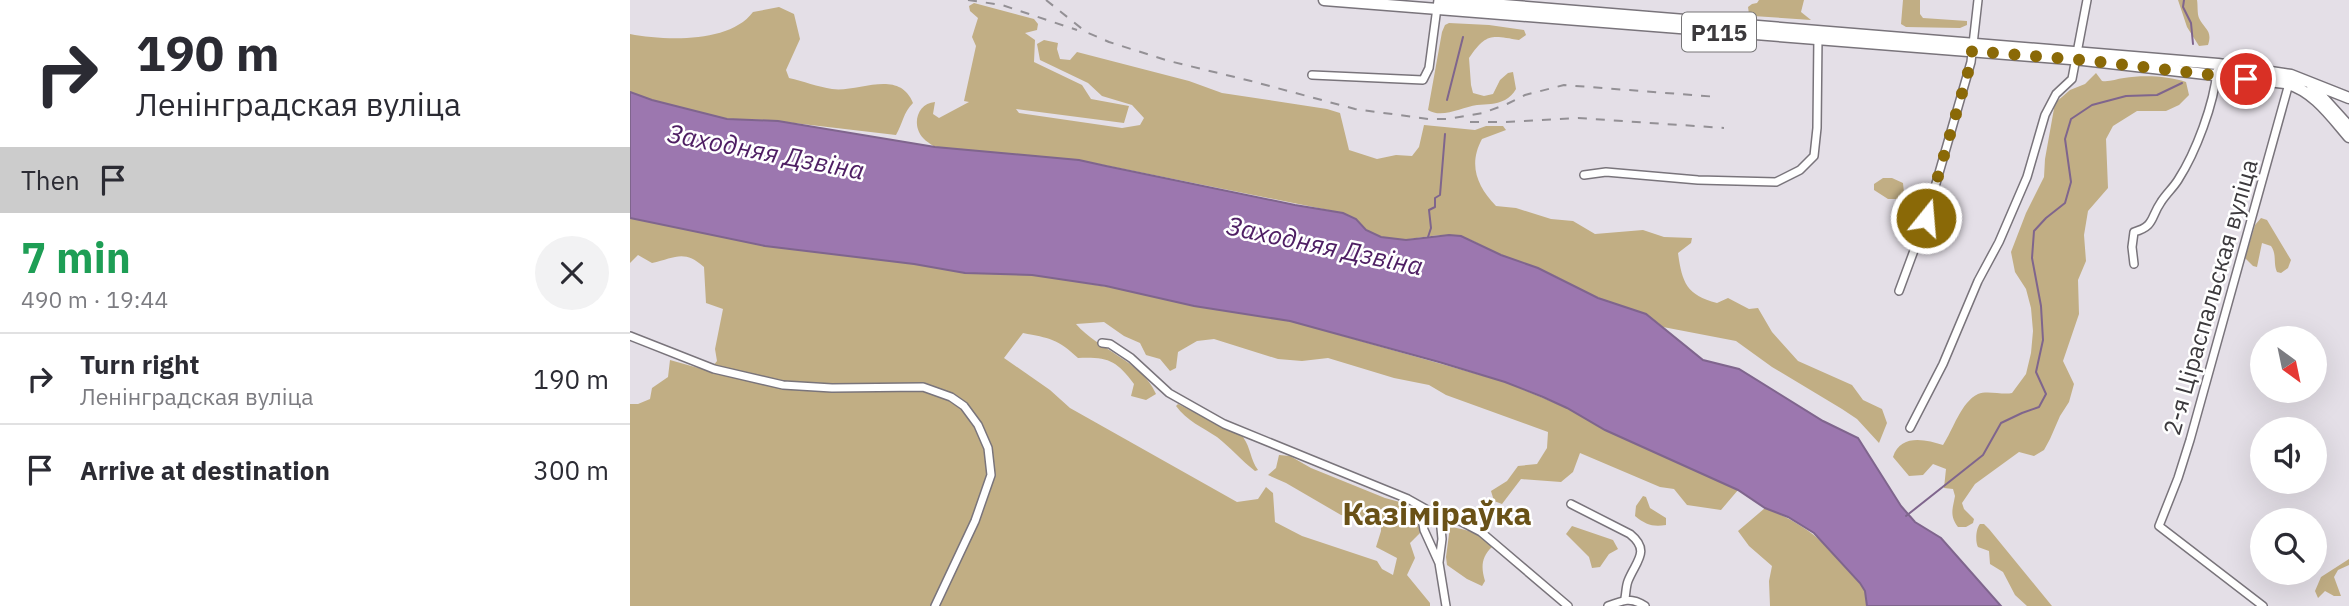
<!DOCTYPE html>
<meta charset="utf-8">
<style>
:root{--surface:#fff;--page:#f2f2f3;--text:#2b2b33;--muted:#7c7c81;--line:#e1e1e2}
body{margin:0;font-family:"IBM Plex Sans",sans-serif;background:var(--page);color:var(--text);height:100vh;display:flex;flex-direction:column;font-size:26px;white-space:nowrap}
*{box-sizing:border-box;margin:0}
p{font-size:23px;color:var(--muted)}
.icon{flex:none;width:38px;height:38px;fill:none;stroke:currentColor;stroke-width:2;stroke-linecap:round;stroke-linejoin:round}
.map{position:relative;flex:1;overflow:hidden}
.side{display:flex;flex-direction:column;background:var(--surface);width:630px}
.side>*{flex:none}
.banner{background:#fff;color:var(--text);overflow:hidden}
.needle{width:46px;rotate:147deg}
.fabs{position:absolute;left:1620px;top:326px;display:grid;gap:14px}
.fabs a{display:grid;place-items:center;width:77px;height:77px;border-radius:50%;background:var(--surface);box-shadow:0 7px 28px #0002;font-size:35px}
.pin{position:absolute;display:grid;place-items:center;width:60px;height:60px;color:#fff;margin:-30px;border:4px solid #fff;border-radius:50%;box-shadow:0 2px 7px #0007}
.me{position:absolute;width:77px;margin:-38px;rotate:17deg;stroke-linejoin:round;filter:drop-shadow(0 0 5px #0008)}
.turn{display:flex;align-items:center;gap:24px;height:147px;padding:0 21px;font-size:32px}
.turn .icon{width:91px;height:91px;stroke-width:2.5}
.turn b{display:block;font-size:49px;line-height:60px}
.then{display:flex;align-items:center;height:66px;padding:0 21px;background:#0003;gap:14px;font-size:26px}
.round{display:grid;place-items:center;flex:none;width:74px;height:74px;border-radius:37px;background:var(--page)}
.overview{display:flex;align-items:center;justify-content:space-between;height:119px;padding:0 21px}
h1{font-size:42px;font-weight:700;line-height:52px;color:#1e9e55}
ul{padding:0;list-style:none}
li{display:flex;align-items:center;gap:21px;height:91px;padding:0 21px;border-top:2px solid var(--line)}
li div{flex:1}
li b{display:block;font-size:26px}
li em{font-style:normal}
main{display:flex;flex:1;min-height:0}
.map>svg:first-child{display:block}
.green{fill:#c1ae84}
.water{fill:#9c77af;stroke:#7f658d;stroke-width:2}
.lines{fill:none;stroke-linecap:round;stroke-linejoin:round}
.stream{stroke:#7f658d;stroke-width:2}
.minor-casing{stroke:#79747b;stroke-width:10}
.major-casing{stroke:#79747b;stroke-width:13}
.minor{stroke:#fff;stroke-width:7}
.major{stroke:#fff;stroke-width:10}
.rail{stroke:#939095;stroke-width:2;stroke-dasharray:9 9;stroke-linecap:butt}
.route{stroke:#8a6907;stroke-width:12;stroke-dasharray:0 21.6}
.labels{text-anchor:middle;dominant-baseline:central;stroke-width:5;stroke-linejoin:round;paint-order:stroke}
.shield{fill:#fff;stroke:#767577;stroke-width:2}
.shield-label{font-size:23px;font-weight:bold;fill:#3c3a3d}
.street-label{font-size:24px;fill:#3c3a3d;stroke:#fff}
.water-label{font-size:26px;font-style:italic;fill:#4e1e63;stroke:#fff}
.district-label{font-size:32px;font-weight:bold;fill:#695117;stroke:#fff}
</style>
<main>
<section class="side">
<div class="banner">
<div class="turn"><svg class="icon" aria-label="right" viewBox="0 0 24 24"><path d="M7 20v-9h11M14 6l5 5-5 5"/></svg><div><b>190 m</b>Ленінградская вуліца</div></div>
<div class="then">Then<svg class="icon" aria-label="arrive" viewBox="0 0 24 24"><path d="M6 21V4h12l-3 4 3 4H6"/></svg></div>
</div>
<div class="overview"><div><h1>7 min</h1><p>490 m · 19:44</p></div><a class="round"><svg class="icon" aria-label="close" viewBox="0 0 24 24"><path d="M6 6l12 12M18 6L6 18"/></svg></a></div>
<ul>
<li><svg class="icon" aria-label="right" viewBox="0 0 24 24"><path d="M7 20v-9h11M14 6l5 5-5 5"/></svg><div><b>Turn right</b><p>Ленінградская вуліца</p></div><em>190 m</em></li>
<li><svg class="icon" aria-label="arrive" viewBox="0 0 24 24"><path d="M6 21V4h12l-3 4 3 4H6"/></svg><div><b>Arrive at destination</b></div><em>300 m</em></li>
</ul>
</section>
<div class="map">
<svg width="1719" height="606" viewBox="0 0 1719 606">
<rect width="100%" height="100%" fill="#e4dfe7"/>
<path class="green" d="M1129 0H1174L1171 12 1181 20 1123 16 1119 14 1118 7 1122 4 1127 3Z
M1273 0H1290V14L1293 18 1337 21V25L1330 28 1276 27 1271 24Z
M1548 0H1567C1568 5 1567 13 1569 18 1574 29 1583 30 1578 45L1569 46 1557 27Z
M344 3 404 19 408 24 407 30 395 33 405 40 404 62 452 85 461 99 499 106 494 123 386 109 389 113 492 128 510 125 514 118 502 105 472 96 458 83 410 60 407 44 414 40 428 43 427 49 430 59 440 60 447 52 559 81 592 93 697 109 710 113 719 150 747 159 766 155 782 156 789 147 794 125 845 130 856 126H873L876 130 852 139C838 165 847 186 866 206L886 208 921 219 943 221 965 234 1013 230 1034 237 1062 238 1061 243 1048 253C1052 282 1056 295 1087 303L1098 298 1119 309 1128 308 1142 332 1168 361 1222 385 1233 400 1252 409 1257 423 1249 443 1227 419 1212 409 1142 367 1106 341 1033 327C1013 310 989 307 965 296 946 288 928 276 908 268 896 263 884 260 872 255 857 250 844 239 828 236 802 231 775 245 748 237 734 232 727 218 713 213L449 160 305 147C299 143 292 139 289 132 283 119 290 103 305 102L303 114 309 118 339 102 334 101 346 46 342 37 348 18 340 11 339 6Z
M149 7 164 14 170 39 156 70 159 78C173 81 188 87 202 89 228 93 269 68 283 103 273 113 273 123 266 135L138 120 97 119 22 100 0 92V34C36 41 100 43 123 12Z
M819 23 859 25 894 30 896 35 889 40C861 35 856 33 839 58L841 85 843 93 854 96 863 94 870 80 878 73 883 72 886 89C883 94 880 97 875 100 865 105 857 104 847 105 832 107 812 119 798 110L812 32 815 25Z
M1466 73 1472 81C1480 82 1486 79 1494 78 1513 75 1538 76 1556 82L1559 95 1549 105 1536 111H1507L1483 126 1476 139 1478 188 1458 211 1454 235 1456 261 1448 280 1449 314 1433 361 1444 384 1439 402 1430 416 1420 439 1414 450 1404 456 1389 452 1345 484 1332 503 1334 509 1344 519 1343 523 1336 527H1328C1319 515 1323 508 1325 496L1323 489 1314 488 1316 469 1303 464 1293 475 1279 476 1263 457C1270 434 1295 439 1313 445 1323 430 1331 402 1348 394 1357 390 1372 395 1382 393L1396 374 1401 353 1403 331 1401 308 1396 289 1385 272 1381 252 1396 213 1414 177 1415 159 1425 103 1440 90 1455 84Z
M1253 178H1262L1273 183 1274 193 1269 199H1258L1244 190V184Z
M0 218 135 246 284 264 335 273 393 274 419 277 501 291 564 306 660 321 875 382 937 408 975 430 1108 490 1091 510 1057 505 1044 489 1030 487 950 453 943 472 931 482 891 479 872 504 864 501 861 491 877 481 888 466 907 464 917 448 918 432 816 395 799 385 764 378 698 358 672 361 648 359 584 339 567 341 548 352 546 368 540 371 530 359 516 355 510 343 494 336 474 322 446 324C468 350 512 361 526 394L516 400 501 396 504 384C486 360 478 357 448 358 428 339 419 338 393 333L374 358 420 390 440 408 607 502 628 499 636 487 643 493 645 522 672 536 747 561 752 569 763 575 767 558 746 547 751 531V518L711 515 656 483 638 475 646 468 649 455 660 456 681 468 755 498 777 504 786 514 790 533 780 543 785 558 777 575 800 603V606H0V404H8L20 399 22 388 38 377 40 360 79 371 87 361 85 349 93 309 76 303 74 267C54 249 45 258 22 263L8 255 0 263Z
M1631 218 1637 220 1661 260 1658 268 1651 273 1647 272C1643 263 1647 254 1641 246L1632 243 1627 267 1623 266 1615 258 1625 225Z
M548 404 613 437C621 448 620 459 628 470L625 471C612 461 600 447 587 437 572 427 557 421 546 406Z
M1013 496 1016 497 1020 508 1036 518V525C1023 527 1016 525 1005 516L1006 506Z
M1135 508C1181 526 1199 547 1230 583L1235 591 1237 606H1140L1139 581 1142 566 1119 546 1108 531Z
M1350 524H1354L1359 529 1422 606H1397L1385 595 1373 572 1360 564 1359 551 1348 547C1345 542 1346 528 1350 524Z
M942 526 983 540 988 549 979 554 970 567 962 568 959 557 936 534Z
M820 527C838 529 850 534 862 547 851 557 851 568 855 581L852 586 837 579 817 565 816 557Z
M1719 559V565L1708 570 1704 577 1711 596H1704L1695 591 1688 598 1685 591 1691 577Z"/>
<path class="water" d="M0 92 22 100 97 119 148 121 305 147 449 160 476 166 665 205 713 213 726 219 736 230 751 237 776 240 819 235 831 236 871 255 908 268 968 298 1016 314 1073 360 1109 369 1193 421 1228 438 1271 506 1285 522 1311 538 1371 606H1237L1235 591 1230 583 1184 533 1158 517 1135 508 1108 490 975 430 937 408 913 397 875 382 809 362 660 321 564 306 476 286 402 275 335 273 284 264 135 246 0 218Z"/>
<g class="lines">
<path class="stream" d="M1554 0 1553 7 1561 23 1563 44
M817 100 833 37
M798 237 801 228 799 210 805 207V198L810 195 815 134
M1276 516 1353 455 1371 423 1392 413 1409 407 1416 394 1406 372 1413 340 1411 306 1402 258 1404 231 1416 218 1435 203 1441 182 1435 139 1441 119 1462 105 1496 96 1527 95 1552 83"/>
<defs>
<path id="minor" d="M682 75 793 80 799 68 808 0
M954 175 976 172 1068 180 1146 182 1170 170 1184 156 1187 128 1188 36
M1504 264 1502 247 1504 232C1525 226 1520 218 1531 202 1536 194 1543 188 1548 180 1566 152 1584 104 1587 71
M1269 291 1296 218 1341 62 1348 0
M0 336 84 369 153 385 202 388 293 387 321 397 334 406 348 425 358 448 361 475 345 521 305 606
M472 343 480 344 501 358 539 393 594 424 778 499 810 517 830 521 851 532 938 606
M1280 428 1313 364 1348 281 1369 242 1397 177 1415 115 1426 94 1442 79 1457 0
M941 504 1000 534C1021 551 1006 561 998 581 996 586 996 593 995 598
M790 507 794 530 809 563 816 606
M809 562 812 539 810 517
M978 606C993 600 1001 597 1015 606
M1633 606 1529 526 1548 478 1560 440 1660 80"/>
<path id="major" d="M694 0 1453 60 1655 83C1683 90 1701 116 1719 137
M813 0 1588 64 1661 75 1719 98
M1682 86 1719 127"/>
</defs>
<use href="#minor" class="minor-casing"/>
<use href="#major" class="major-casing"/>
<use href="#minor" class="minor"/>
<use href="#major" class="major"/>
<path class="rail" d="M338 0 372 5 447 30
M416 0 456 32 479 42 539 61 621 81 725 109 798 119H818L853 113 877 104 895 95 934 85 1088 97
M840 122H876L948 118 1094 128"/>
</g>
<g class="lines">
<path class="route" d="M1296 218 1341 62 1342 51 1453 60 1616 79"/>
</g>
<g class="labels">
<rect class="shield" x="1052" y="12.5" width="74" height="39" rx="5"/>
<g class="shield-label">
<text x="1089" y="32">Р115</text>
</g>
<g class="street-label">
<text transform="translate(1580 297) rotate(-74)">2-я Ціраспальская вуліца</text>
</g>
<g class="water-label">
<text transform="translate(136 151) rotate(11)">Заходняя Дзвіна</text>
<text transform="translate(695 245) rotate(12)">Заходняя Дзвіна</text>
</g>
<g class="district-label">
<text x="807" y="513">Казіміраўка</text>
</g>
</g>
</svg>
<div class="fabs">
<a><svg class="needle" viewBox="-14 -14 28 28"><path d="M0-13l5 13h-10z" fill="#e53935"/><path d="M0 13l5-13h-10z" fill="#7c7c81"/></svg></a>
<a><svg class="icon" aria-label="sound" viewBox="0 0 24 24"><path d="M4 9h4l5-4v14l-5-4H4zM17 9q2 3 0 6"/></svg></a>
<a><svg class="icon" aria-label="search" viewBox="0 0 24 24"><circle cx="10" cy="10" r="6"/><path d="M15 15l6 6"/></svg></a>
</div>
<div class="pin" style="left:1616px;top:79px;background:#d93025"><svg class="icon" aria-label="arrive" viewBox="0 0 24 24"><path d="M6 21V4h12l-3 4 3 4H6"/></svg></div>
<svg class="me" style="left:1296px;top:218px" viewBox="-20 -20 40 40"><circle r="17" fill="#8a6907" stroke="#fff" stroke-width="3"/><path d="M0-11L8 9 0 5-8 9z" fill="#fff"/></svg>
</div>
</main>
